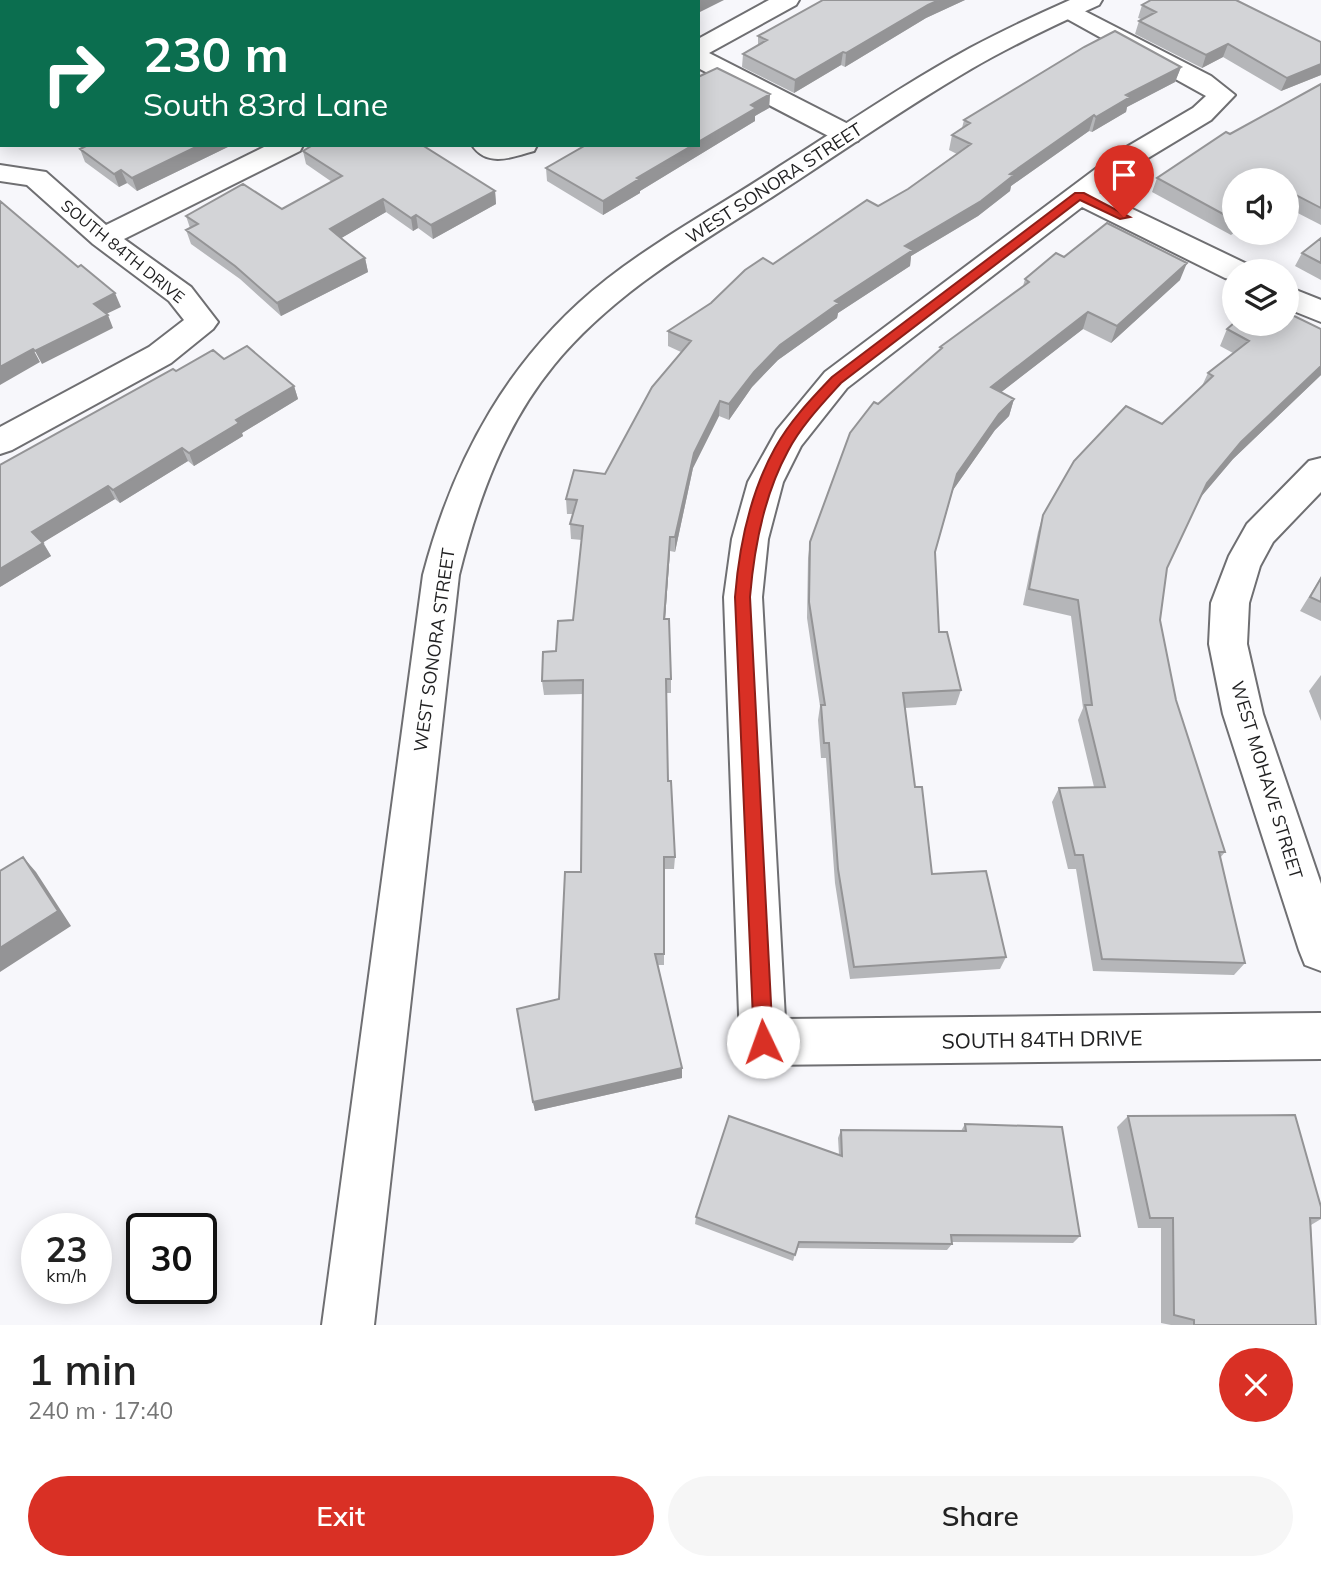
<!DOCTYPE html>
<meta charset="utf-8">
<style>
:root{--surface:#fff;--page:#f6f6f6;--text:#222;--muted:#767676;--accent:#d93025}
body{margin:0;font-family:Mulish,sans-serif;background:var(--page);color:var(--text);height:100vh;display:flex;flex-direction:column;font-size:26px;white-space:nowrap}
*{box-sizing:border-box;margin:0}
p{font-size:23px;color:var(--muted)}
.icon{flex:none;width:38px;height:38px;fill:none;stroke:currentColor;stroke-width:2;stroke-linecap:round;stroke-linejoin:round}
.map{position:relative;height:1325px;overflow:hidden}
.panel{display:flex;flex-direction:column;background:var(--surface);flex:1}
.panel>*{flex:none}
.guide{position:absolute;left:0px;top:0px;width:700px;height:147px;box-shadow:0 4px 18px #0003;background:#0b6e4f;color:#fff;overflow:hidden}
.buttons{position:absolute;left:1222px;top:168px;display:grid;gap:14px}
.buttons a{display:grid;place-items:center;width:77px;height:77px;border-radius:50%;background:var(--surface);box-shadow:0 4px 18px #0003;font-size:35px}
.speed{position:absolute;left:21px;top:1213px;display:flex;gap:14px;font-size:35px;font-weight:700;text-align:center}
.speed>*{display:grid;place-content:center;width:91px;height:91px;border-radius:50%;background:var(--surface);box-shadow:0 4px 18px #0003;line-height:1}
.speed small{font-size:18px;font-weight:400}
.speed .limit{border:4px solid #111;border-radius:10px;background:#fff;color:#111}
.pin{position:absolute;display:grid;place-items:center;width:60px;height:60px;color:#fff;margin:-72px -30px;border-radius:50% 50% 50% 0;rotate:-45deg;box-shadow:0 0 7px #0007}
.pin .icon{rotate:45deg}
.me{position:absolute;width:77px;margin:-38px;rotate:357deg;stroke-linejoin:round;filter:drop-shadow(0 0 5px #0008)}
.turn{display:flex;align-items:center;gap:24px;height:147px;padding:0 28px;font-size:32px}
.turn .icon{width:91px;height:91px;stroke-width:2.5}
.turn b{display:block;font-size:49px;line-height:60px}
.round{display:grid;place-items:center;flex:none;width:74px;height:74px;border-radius:37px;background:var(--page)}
.headline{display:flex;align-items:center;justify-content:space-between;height:119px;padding:0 28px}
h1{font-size:42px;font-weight:600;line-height:52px}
.cta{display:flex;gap:14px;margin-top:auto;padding:14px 28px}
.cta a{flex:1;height:80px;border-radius:42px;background:var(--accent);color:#fff;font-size:28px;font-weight:600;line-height:80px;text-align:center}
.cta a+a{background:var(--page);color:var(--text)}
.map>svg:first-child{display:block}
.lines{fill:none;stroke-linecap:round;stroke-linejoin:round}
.minor-casing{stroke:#6f6f72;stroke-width:4}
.tertiary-casing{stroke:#6f6f72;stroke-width:4}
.minor{fill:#fff;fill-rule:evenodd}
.tertiary{fill:#fff;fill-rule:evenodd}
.wall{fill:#b5b6b9}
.shaded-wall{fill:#949496}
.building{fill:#d3d4d7;stroke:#949496;stroke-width:2}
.route{fill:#d93025;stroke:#8d1f18;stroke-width:2}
.labels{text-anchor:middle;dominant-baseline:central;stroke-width:5;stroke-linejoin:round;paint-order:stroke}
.far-street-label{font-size:16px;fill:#212122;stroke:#fff}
.street-label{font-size:18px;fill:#212122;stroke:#fff}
.near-street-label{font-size:21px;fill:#212122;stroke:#fff}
</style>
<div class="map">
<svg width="1321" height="1325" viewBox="0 0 1321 1325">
<rect width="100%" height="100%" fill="#f7f7fb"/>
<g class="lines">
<defs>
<path id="minor" d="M769 0H799L796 5 709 53 858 129 862 135 858 141 848 143 838 141 698 68V39Z
M1069 3 1211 76 1235 95 1211 120 1138 164 1099 193 1247 264 1251 271H1234V280L1225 278 1082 207 847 388 801 446 783 482 768 539 762 597 785 1019 1321 1013V1059L763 1065 746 1058 740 1042 724 597 732 539 748 482 777 430 825 372 1118 152 1193 108 1206 96 1060 15 1057 10 1060 5Z
M268 145H303L300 151 124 239 191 287 218 322 213 329 171 363 12 450 0 454V427L149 347 184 320 169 301 93 244 27 185 0 181V165L46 172 106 225Z
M472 145H537L534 151C513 157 487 168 472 145Z
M1286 286 1321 300V322L1286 308Z
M1321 458V492L1273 542 1260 566 1249 603 1247 644 1263 714 1321 884V971L1305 965 1299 950 1223 714 1209 644 1211 603 1229 556 1247 524 1309 461Z"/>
<path id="tertiary" d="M1070 0H1102L1099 5C1055 25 1012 45 971 69 904 108 840 153 775 195 697 245 614 292 554 365 504 426 478 499 459 575L374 1325H322L423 575C454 457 510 355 607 279 661 237 723 204 780 166 843 126 904 84 970 48 1002 31 1036 15 1070 0Z"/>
</defs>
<use href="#minor" class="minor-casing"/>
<use href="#tertiary" class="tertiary-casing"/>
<use href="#minor" class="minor"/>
<use href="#tertiary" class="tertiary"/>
</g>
<path class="wall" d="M314 0H724L698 2H317Z
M823 0H965L926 18 845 67 841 65 794 93 742 67 743 54 758 45V36Z
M1142 5 1321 42V75L1281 91 1223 57 1202 68 1135 34 1139 21 1141 19 1138 18Z
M1181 67 1175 82 1127 107 1126 112 1092 132 1089 131 1011 186 1010 191 978 216 911 256 910 266 838 313 837 318 778 360 752 387 729 420 719 416 693 468 675 552 670 551 665 619 671 679V693H666L668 781 675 857 674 869H664V965H658L682 1078 535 1111 533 1102 559 999 581 872 583 694 544 695 542 681 573 620 582 540 571 539 570 524 573 514H567L566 499 605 474 681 352 668 346V331L773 264 908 189 957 154 949 150 952 135 962 128 964 120Z
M1321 84V225L1286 207V180H1234V233L1231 235 1152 192 1157 178 1230 134Z
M770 94 769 108 755 116V121L640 191V193L603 215 547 181 546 168 581 148V145H698Z
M232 145 137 191 127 183 119 187 85 162 80 149Z
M303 151 495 191 496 204 433 239 418 228 413 231 386 212 341 238 365 258 368 272 281 316 240 279 191 244 186 230 190 228 186 216 282 209 332 182 306 164Z
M1321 238V280L1295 266 1302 253Z
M1064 257 1180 280 1111 343 1083 329 1001 392 1014 399 1009 416 995 430 953 490 935 553 939 632 961 690 956 705 905 708 915 787 932 874 1006 957 1000 969 850 979 835 883 826 758H821L818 720 820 706 807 618 808 558 810 542 878 404 939 351 940 347 1023 286 1025 279Z
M1227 329H1321V375L1233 459 1200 498 1167 568 1160 620 1176 700 1225 852 1220 858 1245 963 1234 975 1093 971 1076 869H1068L1052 802 1059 788 1094 787 1078 720 1083 708 1071 616 1023 605 1038 532 1043 515 1162 424 1202 386 1208 373 1233 353 1220 346Z
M224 359 294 386 298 399 242 433 243 436 194 466 188 461 120 503 115 499 43 542 51 556 0 587 176 371Z
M1321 577V621L1300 611Z
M1321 675V721L1309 691Z
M1128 1116 1321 1207V1219L1311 1225 1316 1325H1171L1161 1323V1228H1138L1117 1127Z
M965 1124 1080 1236 1073 1243 952 1242V1244L947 1250 797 1248 793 1261 695 1224 696 1217 839 1155 838 1138 841 1130 961 1131Z"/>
<path class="shaded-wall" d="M260 0H277L275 2H258Z
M699 0H724L698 13V2H696Z
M939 0H965L926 18 845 67 846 53 928 5Z
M1228 44 1223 57 1202 68 1206 55Z
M843 52 841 65 794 93 795 80Z
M1321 64V75L1281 91 1287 78Z
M1181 67 1175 82 1127 107 1126 112 1092 132 1096 117 1126 95Z
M770 94 769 108 755 116V121L640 191V193L603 215V201L637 178 693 145H698V142L751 105Z
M1094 115 1089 131 1011 186 1010 191 978 216 911 256 910 266 838 313 837 318 778 360 752 387 729 420V404L754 372 780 345 905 246Z
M0 124H2V139H0Z
M200 145H232L137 191 132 178Z
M121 170 127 183 119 187 114 174Z
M495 191 496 204 433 239 431 225Z
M383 199 386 212 333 243 330 229Z
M416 215 418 228 413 231 411 218Z
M365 258 368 272 281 316 277 303Z
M1187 263 1180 280 1111 343 1117 326Z
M115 293 121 307 100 317 94 304Z
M1088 312 1083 329 986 404 991 387Z
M108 315 113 328 42 364 35 351Z
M33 349 40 362 0 385V367Z
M1321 366V375L1233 459 1199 499 1207 483 1241 442Z
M294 386 298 399 242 433 243 436 194 466 189 453 236 420Z
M1014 399 1009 416 995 430 953 490 957 474 999 414Z
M720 401 719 416 693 468 675 552V537L694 453Z
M182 448 188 461 120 503 113 490Z
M108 486 115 499 39 545 32 532Z
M670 537V551L664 633V619Z
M43 543 51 556 0 587V569Z
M23 857 36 872 71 926 0 972V948Z
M682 1068V1078L535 1111 533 1102Z"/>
<path class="building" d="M180 0H260L258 2H178Z
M335 0H699L696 2H339Z
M823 0H939L928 5 846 53 843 52 795 80 743 54 767 40 758 36Z
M1151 0H1236L1321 42V64L1287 78 1228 44 1206 55 1139 21 1156 12 1142 5Z
M1115 31 1181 67 1126 95 1130 97 1096 117 1094 115 1010 174 1014 175 981 201 905 246 913 250 835 301 839 303 780 345 754 372 729 404 720 401 694 453 675 537H670L664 619H669L671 679H666L668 781H671L675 857H664V954H655L682 1068 533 1102 517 1009 559 999 565 872H581L583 680 542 681 543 652 556 651 558 621 573 620 583 526 570 524 577 500 566 499 574 470 605 474 652 387 691 341 668 331 711 303 745 270 763 258 773 264 867 200 878 206 908 189 971 144 952 135 970 123 964 120 1084 47Z
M717 68 770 94 751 105 756 108 698 142V77Z
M0 80 2 86V124H0Z
M1321 84V208L1286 190V180H1234V220L1157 178 1226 132 1230 134Z
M88 145H200L132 178 121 170 114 174 80 149Z
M313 145H422L495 191 431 225 416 215 411 218 383 199 330 229 365 258 277 303 235 266 186 230 198 224 186 216 243 184 282 209 342 176 303 151Z
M586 145H693L637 178 639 179 603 201 546 168Z
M0 201 78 267 81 265 115 293 94 304 108 315 35 351 33 349 0 367Z
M1107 223 1187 263 1117 326 1088 312 991 387 1014 399 999 414 957 474 935 552 939 632H947L961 690 903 693 915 787H922L932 874 986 871 1006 957 854 967 838 869 829 743H824L821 705H825L809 602 810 542 850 433 874 402 878 404 942 348 940 347 1029 282 1025 279 1056 253 1064 257Z
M1321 238V263L1302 253Z
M1286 312 1321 329V366L1241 442 1207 483 1167 568 1160 620 1176 700 1225 852H1219L1245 963 1102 959 1083 855H1075L1059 788 1105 787 1085 705H1092L1078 600 1029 589 1043 515 1074 461 1126 406 1162 424 1213 376 1208 373 1249 341 1227 329 1234 323 1286 324Z
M247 346 294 386 236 420 239 423 189 453 182 448 113 490 108 486 32 532 43 543 0 569V465L173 369 176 371 213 350 224 359Z
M1321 578V602L1310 597Z
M23 857 58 911 0 948V871Z
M1295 1115 1321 1207V1218H1310L1316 1325H1194V1320L1174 1315 1173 1218H1150L1128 1116Z
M729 1116 842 1156 841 1130 966 1131 965 1124 1062 1127 1080 1236 951 1235 952 1244 799 1242 795 1255 696 1217Z"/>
<path class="route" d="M1075 193H1084L1130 217 1120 219 1080 200 841 383C822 404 801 426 788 451 764 495 754 548 750 597L773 1042 770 1048 763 1051 756 1048 754 1042 735 597C739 547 750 493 775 448 790 421 811 399 832 377Z"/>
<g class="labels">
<g class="far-street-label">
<text transform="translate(123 251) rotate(39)">SOUTH 84TH DRIVE</text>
</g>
<g class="street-label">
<text transform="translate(774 183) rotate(-33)">WEST SONORA STREET</text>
<text transform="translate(434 650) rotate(-82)">WEST SONORA STREET</text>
<text transform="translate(1267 780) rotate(73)">WEST MOHAVE STREET</text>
</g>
<g class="near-street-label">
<text transform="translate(1042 1039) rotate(-1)">SOUTH 84TH DRIVE</text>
</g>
</g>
</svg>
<div class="buttons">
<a><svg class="icon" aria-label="sound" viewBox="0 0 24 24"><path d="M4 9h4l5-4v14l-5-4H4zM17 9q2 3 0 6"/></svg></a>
<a><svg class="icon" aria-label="layers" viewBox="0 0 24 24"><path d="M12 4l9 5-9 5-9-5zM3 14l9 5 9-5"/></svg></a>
</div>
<div class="speed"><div>23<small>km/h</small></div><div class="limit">30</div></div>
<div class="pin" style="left:1124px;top:217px;background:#d93025"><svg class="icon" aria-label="arrive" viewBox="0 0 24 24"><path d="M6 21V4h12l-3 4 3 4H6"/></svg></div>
<svg class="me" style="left:763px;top:1042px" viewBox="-20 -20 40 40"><circle r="19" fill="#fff"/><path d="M0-13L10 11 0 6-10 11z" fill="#d93025"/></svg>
<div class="guide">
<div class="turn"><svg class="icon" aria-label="right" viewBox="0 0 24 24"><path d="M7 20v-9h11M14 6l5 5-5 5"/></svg><div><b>230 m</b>South 83rd Lane</div></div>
</div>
</div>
<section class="panel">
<div class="headline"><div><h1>1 min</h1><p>240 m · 17:40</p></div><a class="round" style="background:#d93025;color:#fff"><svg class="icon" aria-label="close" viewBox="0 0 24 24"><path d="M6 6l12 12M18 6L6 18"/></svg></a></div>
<div class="cta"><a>Exit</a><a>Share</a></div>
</section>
